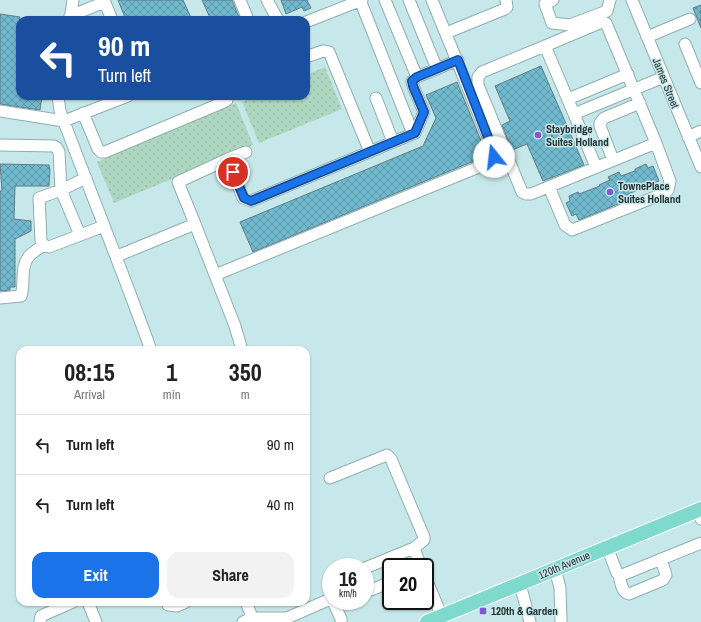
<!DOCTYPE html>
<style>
:root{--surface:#fff;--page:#f2f2f2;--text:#222;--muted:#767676;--line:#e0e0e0;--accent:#1a73e8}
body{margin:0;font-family:"Archivo Narrow",sans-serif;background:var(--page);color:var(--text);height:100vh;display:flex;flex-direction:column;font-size:15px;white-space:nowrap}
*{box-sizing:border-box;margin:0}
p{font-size:13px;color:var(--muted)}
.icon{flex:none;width:22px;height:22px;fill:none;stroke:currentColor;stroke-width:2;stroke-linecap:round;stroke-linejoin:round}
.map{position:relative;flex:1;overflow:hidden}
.sheet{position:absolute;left:16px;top:346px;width:294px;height:260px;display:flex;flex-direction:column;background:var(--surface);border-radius:12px;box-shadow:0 1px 3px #0004}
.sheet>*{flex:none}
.guide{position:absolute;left:16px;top:16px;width:294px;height:84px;border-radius:12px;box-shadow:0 1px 3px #0004;background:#1a4fa0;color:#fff;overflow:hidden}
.speed{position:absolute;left:322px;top:558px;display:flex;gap:8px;font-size:20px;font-weight:700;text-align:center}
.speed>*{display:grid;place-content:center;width:52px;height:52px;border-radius:50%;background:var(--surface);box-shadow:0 1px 3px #0004;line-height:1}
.speed small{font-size:10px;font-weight:400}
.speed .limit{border:2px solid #111;border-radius:6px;background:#fff;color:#111}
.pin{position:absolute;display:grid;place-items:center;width:34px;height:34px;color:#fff;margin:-17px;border:2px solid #fff;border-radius:50%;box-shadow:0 1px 4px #0007}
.me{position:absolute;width:44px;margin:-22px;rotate:344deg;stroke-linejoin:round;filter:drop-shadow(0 0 3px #0008)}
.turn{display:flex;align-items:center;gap:14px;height:84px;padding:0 16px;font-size:18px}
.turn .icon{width:52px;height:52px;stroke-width:2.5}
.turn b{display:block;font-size:28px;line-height:34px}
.eta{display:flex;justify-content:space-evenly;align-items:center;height:68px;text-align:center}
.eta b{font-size:24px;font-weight:800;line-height:28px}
.primary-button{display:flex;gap:8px;margin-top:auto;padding:8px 16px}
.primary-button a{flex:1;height:46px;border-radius:12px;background:var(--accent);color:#fff;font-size:16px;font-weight:800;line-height:46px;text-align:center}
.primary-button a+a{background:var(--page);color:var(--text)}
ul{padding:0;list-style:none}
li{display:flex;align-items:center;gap:12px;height:60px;padding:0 16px;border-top:1px solid var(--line)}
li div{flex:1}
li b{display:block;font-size:15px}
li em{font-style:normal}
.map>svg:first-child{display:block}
.grass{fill:url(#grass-dots)}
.building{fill:url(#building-cross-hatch);stroke:#607c85}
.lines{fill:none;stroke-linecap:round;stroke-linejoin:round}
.minor-casing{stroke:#8faeb0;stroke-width:13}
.major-casing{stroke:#fff;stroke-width:16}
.minor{stroke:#fff;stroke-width:11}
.major{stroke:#80d9cd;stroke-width:14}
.route-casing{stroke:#114b97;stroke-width:10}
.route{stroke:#1a73e8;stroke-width:7}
.poi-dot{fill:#7f58d2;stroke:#c7e8ea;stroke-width:1.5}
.labels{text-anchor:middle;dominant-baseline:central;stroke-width:3;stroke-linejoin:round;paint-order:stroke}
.street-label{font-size:11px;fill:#233030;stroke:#c7e8ea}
.poi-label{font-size:11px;font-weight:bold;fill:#233030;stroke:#c7e8ea;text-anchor:start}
</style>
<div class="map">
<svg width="701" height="622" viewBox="0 0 701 622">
<defs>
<pattern id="grass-dots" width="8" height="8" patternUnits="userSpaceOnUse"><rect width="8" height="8" fill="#add7c0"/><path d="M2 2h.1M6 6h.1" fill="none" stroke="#95b9a5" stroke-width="1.8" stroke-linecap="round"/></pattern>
<pattern id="building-cross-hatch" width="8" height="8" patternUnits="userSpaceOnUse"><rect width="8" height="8" fill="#71b9ce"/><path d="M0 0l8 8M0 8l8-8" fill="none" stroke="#5c97a8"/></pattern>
</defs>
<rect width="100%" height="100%" fill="#c7e8ea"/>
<path class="grass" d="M325 67 342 109 259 143 242 102 255 96H306V75Z
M236 103 253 145 114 203 97 162Z"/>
<path class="building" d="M118 0H183L192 20H126Z
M202 0H232L240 20H211Z
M281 0H307L311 8 304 11 302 7 286 14Z
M701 5V28L693 8Z
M0 14 20 17V96H42L40 110 0 104Z
M541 66 584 165 543 181 527 144 512 150 502 125 510 121 495 86Z
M457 82 486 153V156L253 252 240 222 423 146 436 118 426 95Z
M0 164 49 165 50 170 49 186H15L14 219 31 221V231L15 239V287H10V290L0 291V191H2Z
M646 164 648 168 653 166 659 181 654 183 655 187 644 191 643 188 628 194 630 199 579 220 576 214 572 216 566 203 570 201 569 196 578 192 579 194 600 186 599 185 610 180 608 177 619 172 621 176 635 171V169Z"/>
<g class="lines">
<defs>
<path id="minor" d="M104 0 112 20
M240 0 248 20
M267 0 278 20
M360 0 413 134
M385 0 417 77
M409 0 437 69
M553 0 545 4 552 23 570 25 607 11 610 0
M632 0 701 167
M70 16 105 2
M70 20 73 0
M306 22 362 0
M446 33 505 9 507 7 506 0
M647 37 690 19
M685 44 701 83
M545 46 602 22 606 23 656 143 531 194H526L522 192 478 85V77L482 72 545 46 574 114 664 77
M306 57 323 51 329 52 370 152
M58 96 60 111C90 191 122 270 151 350
M376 98 393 142
M568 99 628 74
M0 111 64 121 128 96
M83 113 98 149 101 152H105L224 102 227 100 226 96
M574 114 596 167
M688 137 701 131
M0 145 54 146 57 148 59 152 61 190 80 235
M228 159 246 152
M613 160 600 126V123L604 118 640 103
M86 178 61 190 39 198 41 241 44 245 49 247 104 226
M549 187 565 225 572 230 665 193 668 190 670 181 656 143
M195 224 215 275
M117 256 195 224 178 182 228 159 243 198 251 201 415 133 424 112 413 86 412 81 417 77 458 60
M0 298 21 296C25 284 20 267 29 256 33 252 39 248 44 245
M242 350 235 326 215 275 491 162 494 157 493 149 432 0
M330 478 387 455 391 459 424 537V540L414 548 421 567
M698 510 701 519
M607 547 617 573 619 575H622L701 543
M365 568 414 548
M555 569 560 588 561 622
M619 575C621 582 621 592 629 594L663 580 666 575 661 559
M425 576 444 622
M520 584 530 622
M365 585 366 589 371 590 391 582
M333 601 341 619V622
M88 602 96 622
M167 602 168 605 177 606 186 602
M246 602 254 622
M40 622 41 616 73 602
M243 622 252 618H287L328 600 331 601"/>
<path id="major" d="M427 622 701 509"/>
</defs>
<use href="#minor" class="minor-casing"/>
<use href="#major" class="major-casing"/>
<use href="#minor" class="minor"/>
<use href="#major" class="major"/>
</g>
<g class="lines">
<defs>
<path id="route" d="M233 172 244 198 251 201 415 133 424 112 413 86 412 81 417 77 458 60 493 150 494 157"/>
</defs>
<use href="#route" class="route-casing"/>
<use href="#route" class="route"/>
</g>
<g class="poi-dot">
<circle cx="538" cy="135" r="4"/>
<circle cx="610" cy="192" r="4"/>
<rect x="479" y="607" width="8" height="8" rx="2"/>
</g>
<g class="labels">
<g class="street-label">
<text transform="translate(666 83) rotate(68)">James Street</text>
<text transform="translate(564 565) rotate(-23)">120th Avenue</text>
</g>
<g class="poi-label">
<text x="546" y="129">Staybridge<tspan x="546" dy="13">Suites Holland</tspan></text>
<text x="618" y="186">TownePlace<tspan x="618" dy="13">Suites Holland</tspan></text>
<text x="491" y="611">120th &amp; Garden</text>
</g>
</g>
</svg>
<div class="speed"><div>16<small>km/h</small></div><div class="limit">20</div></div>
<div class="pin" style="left:233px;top:172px;background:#d93025"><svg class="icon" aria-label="arrive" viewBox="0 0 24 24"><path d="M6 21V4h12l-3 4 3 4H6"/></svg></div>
<svg class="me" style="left:494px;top:157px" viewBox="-20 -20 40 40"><circle r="19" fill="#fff"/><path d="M0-13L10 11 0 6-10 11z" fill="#1a73e8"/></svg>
<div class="guide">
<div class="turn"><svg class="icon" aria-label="left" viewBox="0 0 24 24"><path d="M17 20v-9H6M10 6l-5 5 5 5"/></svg><div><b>90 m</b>Turn left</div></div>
</div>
<section class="sheet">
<div class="eta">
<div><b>08:15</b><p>Arrival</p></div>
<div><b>1</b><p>min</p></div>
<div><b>350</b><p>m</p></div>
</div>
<ul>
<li><svg class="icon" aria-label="left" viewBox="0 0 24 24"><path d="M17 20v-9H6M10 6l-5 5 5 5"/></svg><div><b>Turn left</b></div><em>90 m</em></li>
<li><svg class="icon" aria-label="left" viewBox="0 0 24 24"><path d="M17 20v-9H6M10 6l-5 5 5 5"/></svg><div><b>Turn left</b></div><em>40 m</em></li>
</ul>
<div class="primary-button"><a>Exit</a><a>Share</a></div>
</section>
</div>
